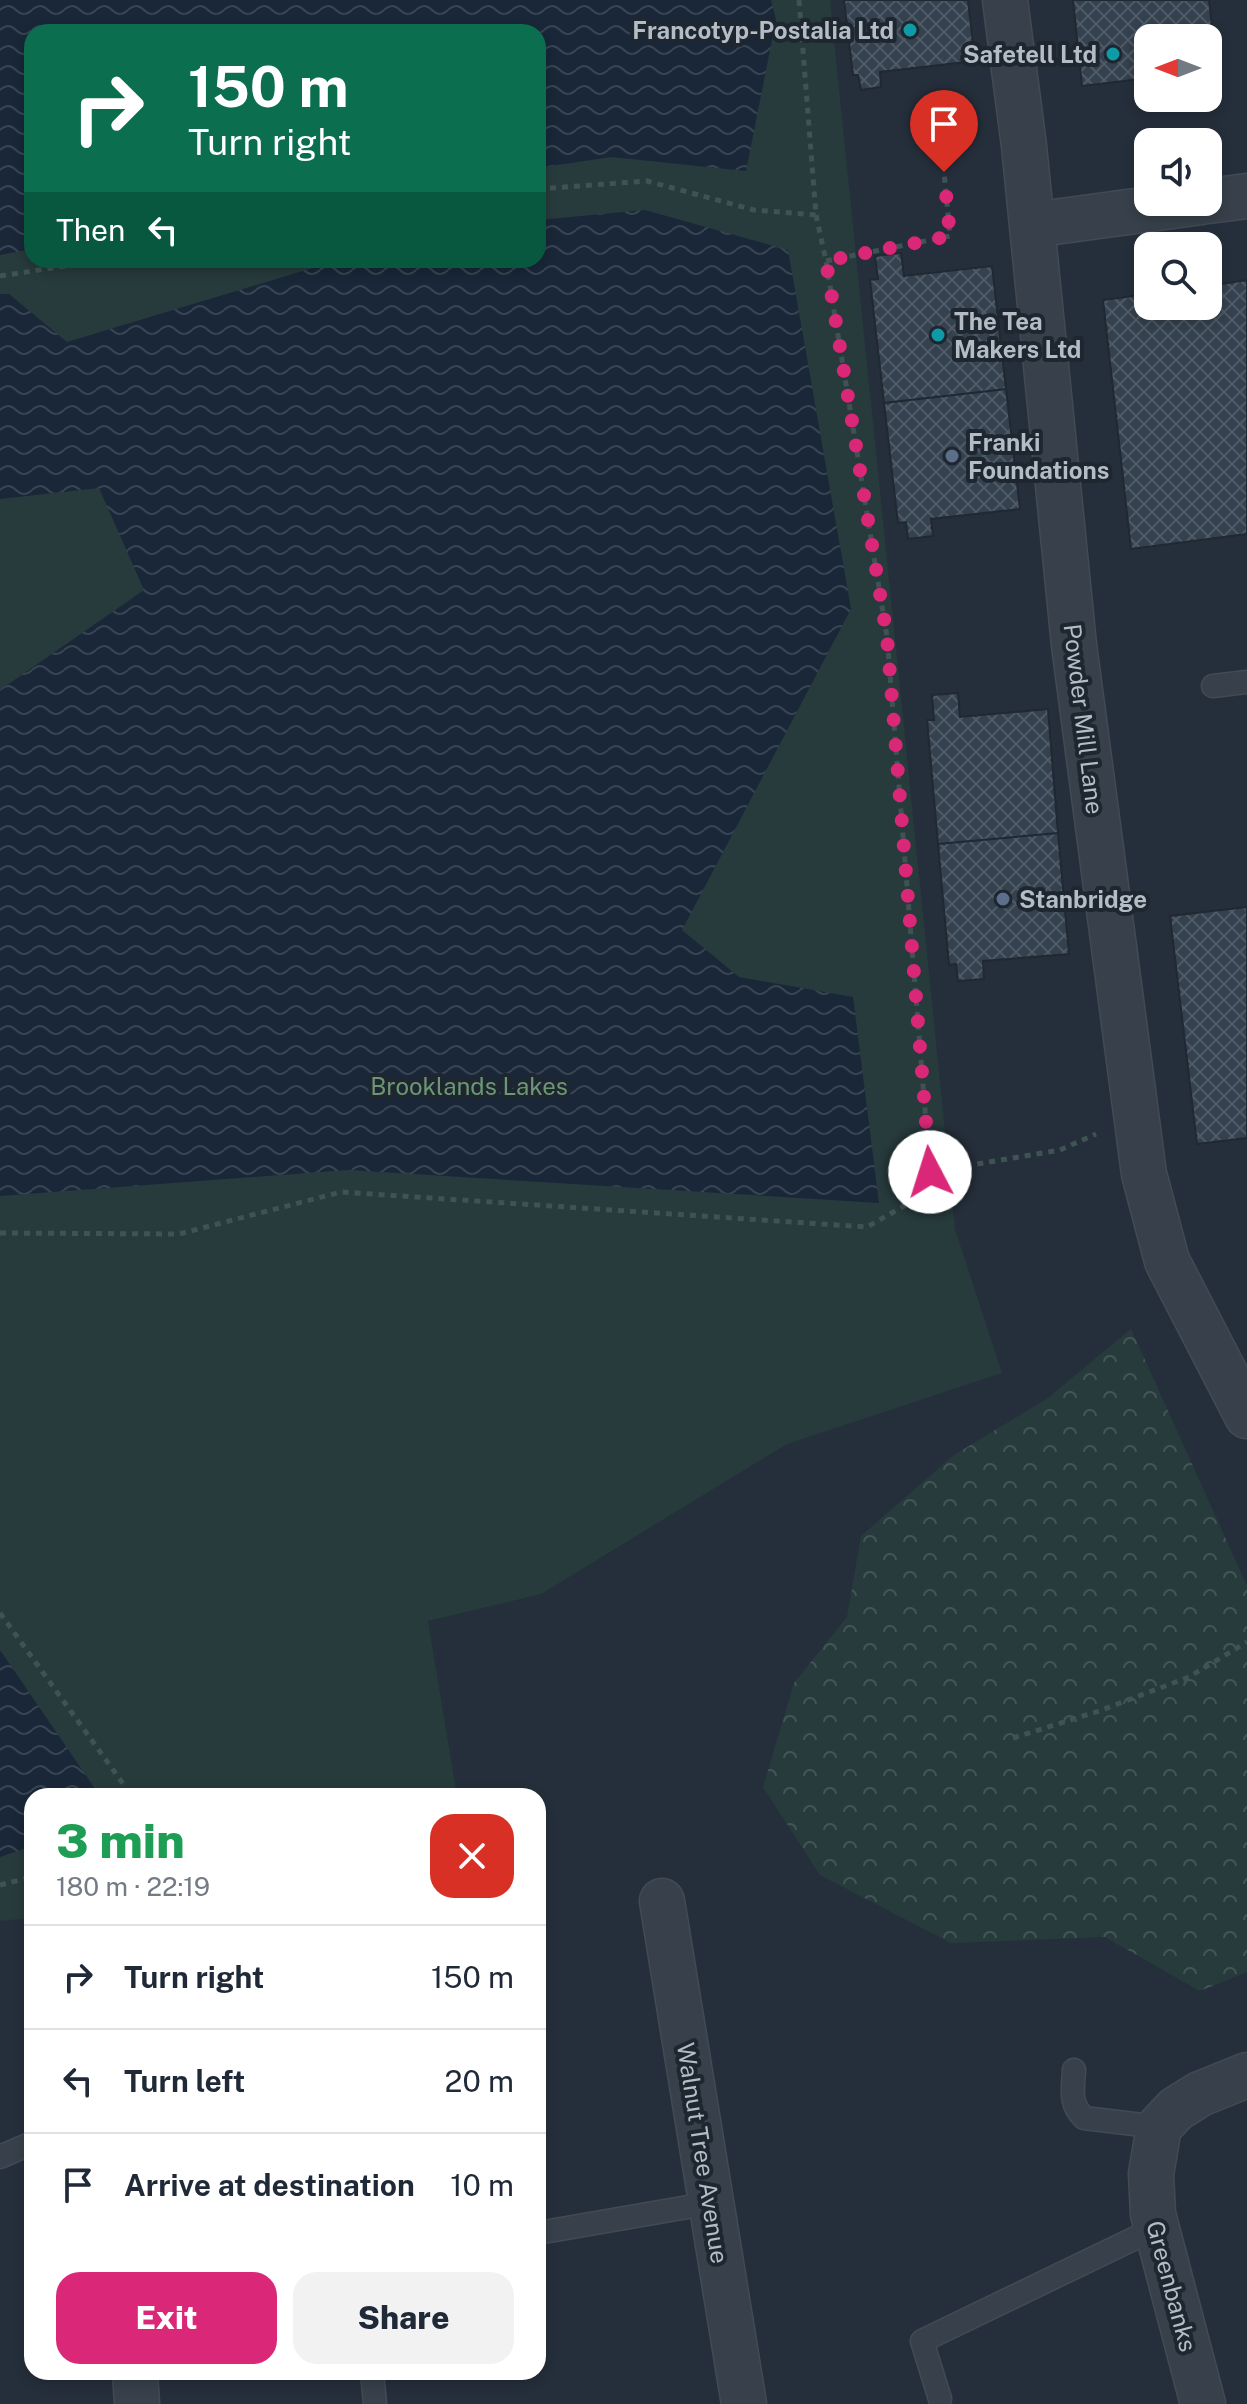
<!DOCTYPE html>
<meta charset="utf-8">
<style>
:root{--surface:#fff;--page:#f2f2f3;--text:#1f2937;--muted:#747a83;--line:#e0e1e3;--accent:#db2777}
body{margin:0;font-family:"Public Sans",sans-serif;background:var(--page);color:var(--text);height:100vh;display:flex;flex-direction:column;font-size:30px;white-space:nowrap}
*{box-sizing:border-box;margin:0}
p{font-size:26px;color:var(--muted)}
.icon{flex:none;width:44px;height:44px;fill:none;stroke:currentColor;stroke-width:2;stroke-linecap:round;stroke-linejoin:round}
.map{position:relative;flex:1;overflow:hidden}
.details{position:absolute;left:24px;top:1788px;width:522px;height:592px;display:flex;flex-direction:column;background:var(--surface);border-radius:24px;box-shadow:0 4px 12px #0003}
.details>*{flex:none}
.hud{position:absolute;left:24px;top:24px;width:522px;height:244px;border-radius:24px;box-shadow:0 4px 12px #0003;background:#0b6e4f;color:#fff;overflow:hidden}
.needle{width:52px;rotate:270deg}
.buttons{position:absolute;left:1134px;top:24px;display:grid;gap:16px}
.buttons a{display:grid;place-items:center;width:88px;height:88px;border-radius:16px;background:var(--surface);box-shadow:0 4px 12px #0003;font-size:40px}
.pin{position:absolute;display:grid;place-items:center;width:68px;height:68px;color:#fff;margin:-82px -34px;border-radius:50% 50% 50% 0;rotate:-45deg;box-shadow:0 0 8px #0007}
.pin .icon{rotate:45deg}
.me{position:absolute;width:88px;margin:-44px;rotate:355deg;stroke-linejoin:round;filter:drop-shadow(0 0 6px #0008)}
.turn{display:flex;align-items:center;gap:28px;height:168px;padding:0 32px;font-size:36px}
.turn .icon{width:104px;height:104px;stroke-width:2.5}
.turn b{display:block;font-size:56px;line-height:68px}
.then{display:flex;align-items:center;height:76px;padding:0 32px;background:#0003;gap:16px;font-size:30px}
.round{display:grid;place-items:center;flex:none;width:84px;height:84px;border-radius:24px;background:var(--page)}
.overview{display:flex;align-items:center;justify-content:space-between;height:136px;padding:0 32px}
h1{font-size:48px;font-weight:800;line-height:60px;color:#1e9e55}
.primary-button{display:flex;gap:16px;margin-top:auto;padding:16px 32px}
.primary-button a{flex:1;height:92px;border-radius:24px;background:var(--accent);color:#fff;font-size:32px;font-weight:800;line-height:92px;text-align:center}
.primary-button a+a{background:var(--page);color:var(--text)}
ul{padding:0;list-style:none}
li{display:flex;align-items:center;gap:24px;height:104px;padding:0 32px;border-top:2px solid var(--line)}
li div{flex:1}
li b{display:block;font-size:30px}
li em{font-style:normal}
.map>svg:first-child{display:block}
.forest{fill:url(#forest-crowns)}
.park{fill:#273a3c;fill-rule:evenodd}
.water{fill:url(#water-waves)}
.building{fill:url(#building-cross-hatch);stroke:#202832;stroke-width:2}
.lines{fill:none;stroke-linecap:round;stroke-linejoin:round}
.lane-casing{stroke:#424a54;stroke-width:25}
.street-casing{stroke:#424a54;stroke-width:47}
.path{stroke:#405354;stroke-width:5;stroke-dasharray:6 6;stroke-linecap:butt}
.lane{stroke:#38414b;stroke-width:22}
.street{stroke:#38414b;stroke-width:44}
.route{stroke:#db2777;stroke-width:14;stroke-dasharray:0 25.2}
.culture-dot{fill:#0f9aa8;stroke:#1e2630;stroke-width:3}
.service-dot{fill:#5c6f8a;stroke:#1e2630;stroke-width:3}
.labels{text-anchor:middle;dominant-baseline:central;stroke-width:8;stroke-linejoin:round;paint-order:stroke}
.poi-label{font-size:24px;font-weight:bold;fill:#b4bcc6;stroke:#1e2630;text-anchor:start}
.street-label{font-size:24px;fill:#b4bcc6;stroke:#1e2630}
.park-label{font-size:24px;fill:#6d9674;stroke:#1e2630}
</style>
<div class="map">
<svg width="1247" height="2404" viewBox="0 0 1247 2404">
<defs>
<pattern id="forest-crowns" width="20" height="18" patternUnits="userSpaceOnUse" patternTransform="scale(2)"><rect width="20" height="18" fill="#273a3c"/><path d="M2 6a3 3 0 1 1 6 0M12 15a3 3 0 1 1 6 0" fill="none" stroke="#445557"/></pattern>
<pattern id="water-waves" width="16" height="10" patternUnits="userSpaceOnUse" patternTransform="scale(2)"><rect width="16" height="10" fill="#192738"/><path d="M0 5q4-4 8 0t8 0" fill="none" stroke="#384453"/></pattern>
<pattern id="building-cross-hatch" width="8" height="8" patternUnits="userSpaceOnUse" patternTransform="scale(2)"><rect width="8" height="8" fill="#34414e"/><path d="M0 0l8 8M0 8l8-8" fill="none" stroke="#4f5a66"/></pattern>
</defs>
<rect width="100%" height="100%" fill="#252f3b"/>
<path class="forest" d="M1131 1329 1247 1586V1972L1200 1991 1105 1937 951 1943 820 1875 763 1787 794 1683 847 1617 861 1536 954 1455 1048 1398Z"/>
<path class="park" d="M0 0H830L955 1229 1002 1373 787 1444 541 1594 428 1621 457 1796H32V1918L0 1921ZM32 32H538V260H32Z"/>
<path class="water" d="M0 0H771L776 20 746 171 611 157 538 168V32H32V249L0 255Z
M645 210 788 250 851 609 682 930 739 977 853 997 879 1203 348 1170 0 1196V690L144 590 99 488 0 499V294H9L67 342 339 260H538V220Z
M0 1650 100 1796H32V1846L0 1857Z"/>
<path class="building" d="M844 0H968L975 61 880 72 881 87 861 90 858 75H853Z
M1073 0H1209L1217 71 1208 72V38H1148V78L1082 86Z
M1216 237 1220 277 1208 279V246H1148V285H1145L1141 245Z
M901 253 904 276 992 266 1006 389 884 403 870 280 878 279 875 256Z
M1247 280V534L1131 549 1103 300 1148 294V306H1208V286Z
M1006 389 1020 509 931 519 933 536 908 539 906 522 898 523 884 403Z
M958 693 960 717 1048 709 1058 833 938 844 927 720H934L932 695Z
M1058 833 1069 954 983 961 984 979 958 981 956 964 949 965 938 844Z
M1247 907V1138L1197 1144 1170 916Z"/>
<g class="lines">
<defs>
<path id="lane" d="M1213 686 1247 682
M1074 2070C1073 2089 1069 2104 1084 2118L1159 2127
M0 2157 32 2143
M538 2233 711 2203
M372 2372 375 2404
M940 2399 922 2341 1156 2228"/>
<path id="street" d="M1005 0 1024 146 1074 645 1144 1174 1167 1261 1247 1416
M1208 201 1247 196
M1032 225 1202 202
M662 1901 744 2404
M135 2372 137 2404
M1203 2404 1153 2214 1151 2174 1159 2127 1176 2109 1200 2094 1247 2075"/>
</defs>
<use href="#lane" class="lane-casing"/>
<use href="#street" class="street-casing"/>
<path class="path" d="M538 189 647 181 754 210 816 215 799 0
M826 261 950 236 944 172
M0 276 104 260
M930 1172 1060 1150 1096 1134
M0 1233 179 1234 341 1192 867 1227 920 1197 930 1172 887 637 826 261 816 215
M0 1613 124 1785 126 1796
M1013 1738 1099 1711 1189 1677 1247 1642
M0 1885 32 1877"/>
<use href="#lane" class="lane"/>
<use href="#street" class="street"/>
</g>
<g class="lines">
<path class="route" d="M930 1172 887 637 826 261 950 236 944 172"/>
</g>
<g class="culture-dot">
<circle cx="910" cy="30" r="8"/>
<circle cx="1113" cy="54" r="8"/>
<circle cx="938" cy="335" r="8"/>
</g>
<g class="service-dot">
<circle cx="952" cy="456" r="8"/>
<circle cx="1003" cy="899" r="8"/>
</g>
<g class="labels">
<g class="poi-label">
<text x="894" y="30" text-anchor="end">Francotyp-Postalia Ltd</text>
<text x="1097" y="54" text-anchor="end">Safetell Ltd</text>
<text x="954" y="321">The Tea<tspan x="954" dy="28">Makers Ltd</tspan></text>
<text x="968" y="442">Franki<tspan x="968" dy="28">Foundations</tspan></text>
<text x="1019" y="899">Stanbridge</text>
</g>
<g class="street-label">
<text transform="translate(1084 719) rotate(83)">Powder Mill Lane</text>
<text transform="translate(703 2153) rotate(81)">Walnut Tree Avenue</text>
<text transform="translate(1172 2286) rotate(75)">Greenbanks</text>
</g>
<g class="park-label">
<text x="469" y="1086">Brooklands Lakes</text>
</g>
</g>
</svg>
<div class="buttons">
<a><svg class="needle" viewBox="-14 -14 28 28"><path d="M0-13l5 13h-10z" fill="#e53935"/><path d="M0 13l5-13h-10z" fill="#747a83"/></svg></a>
<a><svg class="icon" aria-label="sound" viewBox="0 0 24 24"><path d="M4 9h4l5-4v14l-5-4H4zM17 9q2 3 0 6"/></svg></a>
<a><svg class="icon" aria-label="search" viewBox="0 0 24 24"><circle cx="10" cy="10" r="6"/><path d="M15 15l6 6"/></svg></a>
</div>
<div class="pin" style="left:944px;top:172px;background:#d93025"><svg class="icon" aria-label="arrive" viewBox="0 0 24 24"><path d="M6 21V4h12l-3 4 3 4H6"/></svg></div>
<svg class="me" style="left:930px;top:1172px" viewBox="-20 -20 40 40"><circle r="19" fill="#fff"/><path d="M0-13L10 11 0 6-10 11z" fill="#db2777"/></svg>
<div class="hud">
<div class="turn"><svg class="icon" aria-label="right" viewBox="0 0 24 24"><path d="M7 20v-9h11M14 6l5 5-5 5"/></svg><div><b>150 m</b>Turn right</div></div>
<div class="then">Then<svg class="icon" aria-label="left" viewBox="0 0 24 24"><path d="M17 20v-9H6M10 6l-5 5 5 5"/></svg></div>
</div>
<section class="details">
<div class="overview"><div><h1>3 min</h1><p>180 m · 22:19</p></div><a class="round" style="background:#d93025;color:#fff"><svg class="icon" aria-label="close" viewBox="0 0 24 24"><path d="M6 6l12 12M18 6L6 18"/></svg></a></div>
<ul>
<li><svg class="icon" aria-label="right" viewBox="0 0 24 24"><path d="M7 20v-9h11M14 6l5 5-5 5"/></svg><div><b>Turn right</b></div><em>150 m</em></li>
<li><svg class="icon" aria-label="left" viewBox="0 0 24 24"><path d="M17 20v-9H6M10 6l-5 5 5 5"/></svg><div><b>Turn left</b></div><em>20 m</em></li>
<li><svg class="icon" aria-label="arrive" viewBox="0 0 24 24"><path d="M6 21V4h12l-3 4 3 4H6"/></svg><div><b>Arrive at destination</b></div><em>10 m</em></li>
</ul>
<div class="primary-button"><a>Exit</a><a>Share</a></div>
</section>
</div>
